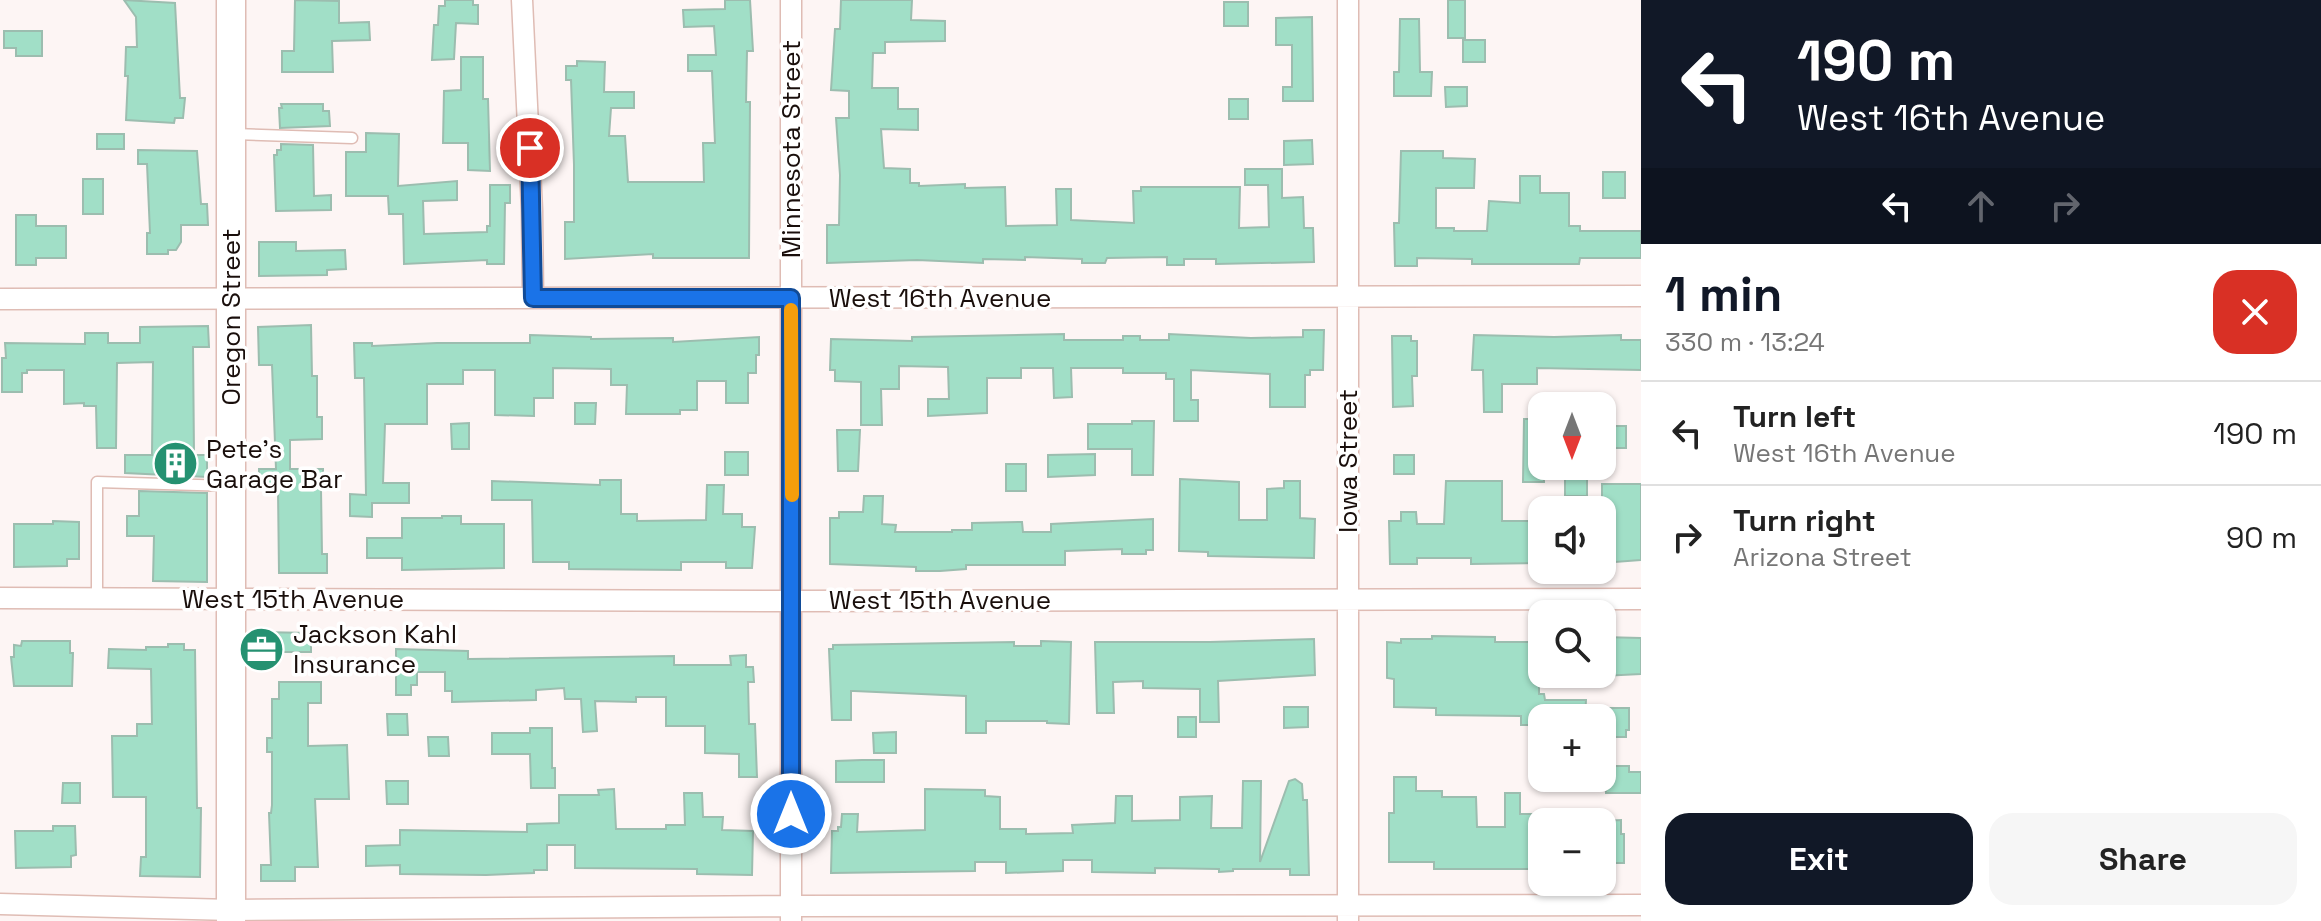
<!DOCTYPE html>
<meta charset="utf-8">
<style>
:root{--surface:#fff;--page:#f6f6f6;--text:#222;--muted:#767676;--line:#e0e0e0;--accent:#111827}
body{margin:0;font-family:"Space Grotesk",sans-serif;background:var(--page);color:var(--text);height:100vh;display:flex;flex-direction:column;font-size:30px;white-space:nowrap}
*{box-sizing:border-box;margin:0}
p{font-size:26px;color:var(--muted)}
.icon{flex:none;width:44px;height:44px;fill:none;stroke:currentColor;stroke-width:2;stroke-linecap:round;stroke-linejoin:round}
.map{position:relative;flex:1;overflow:hidden}
.sheet{display:flex;flex-direction:column;background:var(--surface);width:680px}
.sheet>*{flex:none}
.banner{background:#111827;color:#fff;overflow:hidden}
.needle{width:52px;rotate:180deg}
.tools{position:absolute;left:1528px;top:392px;display:grid;gap:16px}
.tools a{display:grid;place-items:center;width:88px;height:88px;border-radius:16px;background:var(--surface);box-shadow:0 2px 6px #0004;font-size:40px}
.pin{position:absolute;display:grid;place-items:center;width:68px;height:68px;color:#fff;margin:-34px;border:4px solid #fff;border-radius:50%;box-shadow:0 2px 8px #0007}
.me{position:absolute;width:88px;margin:-44px;rotate:0deg;stroke-linejoin:round;filter:drop-shadow(0 0 6px #0008)}
.turn{display:flex;align-items:center;gap:28px;height:168px;padding:0 24px;font-size:36px}
.turn .icon{width:104px;height:104px;stroke-width:2.5}
.turn b{display:block;font-size:56px;line-height:68px}
.lanes{display:flex;align-items:center;height:76px;padding:0 24px;background:#0003;justify-content:center;gap:40px;direction:ltr}
.lanes .off{opacity:.35}
.round{display:grid;place-items:center;flex:none;width:84px;height:84px;border-radius:24px;background:var(--page)}
.headline{display:flex;align-items:center;justify-content:space-between;height:136px;padding:0 24px}
h1{font-size:48px;font-weight:600;line-height:60px;color:var(--accent)}
.primary-button{display:flex;gap:16px;margin-top:auto;padding:16px 24px}
.primary-button a{flex:1;height:92px;border-radius:24px;background:var(--accent);color:#fff;font-size:32px;font-weight:600;line-height:92px;text-align:center}
.primary-button a+a{background:var(--page);color:var(--text)}
ul{padding:0;list-style:none}
li{display:flex;align-items:center;gap:24px;height:104px;padding:0 24px;border-top:2px solid var(--line)}
li div{flex:1}
li b{display:block;font-size:30px}
li em{font-style:normal}
main{display:flex;flex:1;min-height:0}
.map>svg:first-child{display:block}
.building{fill:#a1dfc7;stroke:#9cbdaf;stroke-width:2}
.lines{fill:none;stroke-linecap:round;stroke-linejoin:round}
.lane-casing{stroke:#dfbcb4;stroke-width:13}
.street-casing{stroke:#dfbcb4;stroke-width:23}
.secondary-casing{stroke:#dfbcb4;stroke-width:31}
.lane{stroke:#fff;stroke-width:10}
.street{stroke:#fff;stroke-width:20}
.secondary{stroke:#fff;stroke-width:28}
.route-casing{stroke:#114b97;stroke-width:20}
.route{stroke:#1a73e8;stroke-width:14}
.slow{stroke:#f59e0b;stroke-width:14}
.labels{text-anchor:middle;dominant-baseline:central;stroke-width:7;stroke-linejoin:round;paint-order:stroke}
.street-label{font-size:26px;fill:#190e0b;stroke:#fff}
.poi-label{font-size:26px;fill:#190e0b;stroke:#fff;text-anchor:start}
</style>
<main>
<div class="map">
<svg width="1641" height="921" viewBox="0 0 1641 921">
<rect width="100%" height="100%" fill="#fdf5f4"/>
<path class="building" d="M124 0 175 3 180 98H185L183 118H175L174 123 126 120 128 76H125L126 47H137L136 17Z
M295 0 339 1V23L369 22 370 40 332 41 333 72H282V51H294Z
M445 0H473V5H478V24L456 23 454 59 432 60 434 25H438L439 6H445Z
M725 0H750L753 51H747L746 102H750L749 258H653V254L565 259V222H574V165L571 80H566V66H577V61L605 62 604 92H634V108H611L609 136H625L628 182H704L703 143H715L712 71H688V55H716L714 26 684 27 683 10 725 9Z
M841 0H912L911 20 945 21V41L885 42V53H873L872 88H898V109H918V130L881 129 884 168 910 169V183H919V186L965 184V188L1005 187 1006 226 1057 225 1056 189H1071V220L1134 223 1133 191H1141V187H1240L1239 228 1269 227 1268 185H1245V169H1282V198L1303 197 1304 228H1313L1314 262 1216 264V259H1184V265H1167V257L1107 258 1105 263H1082V259L1025 257V260L983 259V263L917 260 827 263V225H839L840 175 836 118H849V91L831 90 835 29H840Z
M1448 0H1465V38H1448Z
M1224 2H1248V26H1224Z
M1312 17 1313 101H1283V87H1292V45H1276V18Z
M1400 19H1419L1420 72H1432L1431 96H1394V72H1399Z
M4 31H42V56H16V48H4Z
M1463 40H1485V62H1463Z
M461 57H483V99H488L490 171 468 170V143H443L444 91 461 90Z
M1445 87H1467V106L1446 107Z
M1229 99H1248V119H1229Z
M281 104H323V111H329L330 126 280 128 279 108H282Z
M366 133 399 134 398 186 457 181V200L423 201 424 234 487 232V226H490V185H510V203H505L504 264H487V260L404 264 403 214H389L388 196H346V152H366Z
M97 134H124V149H97Z
M1312 140 1313 164 1284 165V141Z
M281 144 313 145 314 196 331 195V210L276 211 274 155H277V150H281Z
M138 150 197 151 201 204H207L208 225H181V242L176 250H168V254H147V233H150L147 164H138Z
M1401 151H1443V158L1475 159 1474 188H1436V228H1454V231H1487L1489 201 1520 203V176H1540V193H1569V226H1580V231H1641V258H1580L1579 264H1472V259L1417 258V266H1395L1394 223H1399Z
M1603 172H1625V198H1603Z
M83 179H103V214H83Z
M16 215H36V226H66V258H36V265H16Z
M259 242H296V251L345 250 346 269 327 270V275L259 276Z
M311 325 312 376H317V417H322V439L290 440V469H323V489H321L322 554H327V573H279L278 489H259V469H276L272 365H259L258 327Z
M208 326 209 347H193L194 455H207V477L125 473V455H152L153 362 117 363 116 448H97L96 406H84V403L64 404V370H27V373H22V392H2V358H6L5 343 85 344V333H108V343H140V327Z
M1303 330H1324L1323 370H1310V375H1305V407H1270V374L1191 370V400H1198V421H1174V379H1166V373H1123V368H1071L1072 397 1054 398 1053 368H1021V378H987V413L928 416V399H949L948 367 899 366V389H881L882 425H861V382L835 381V370H830L831 339 912 341V337L1064 334V340H1123V336H1140V340H1169V334L1251 338 1303 337Z
M530 335 591 337V339L673 338V342L759 337V355H756V373H748V403H726V381H697V410H680V414H626L627 385H611V369L553 368V398H534V416L495 415V370H463V384H427V424H385L383 483H409V503H372V517L350 516V494L366 495 364 378H355L354 343H372V346L437 343H530Z
M1474 335 1554 337 1621 335V340H1641V370L1537 368V384H1502V412H1484L1483 370H1472Z
M1392 336H1411V341H1417V376H1412L1413 406 1393 407Z
M575 403H596L595 424H575Z
M1524 419H1541L1544 482H1523Z
M1132 421H1154L1153 475H1132V449H1088V424H1132Z
M469 423V449H452L451 424Z
M1607 426H1626V448H1607Z
M837 430H860L858 471H838Z
M725 452H748V475H725Z
M1095 454V475L1048 477V455Z
M1394 455H1414V474H1394Z
M1006 464H1026V491H1006Z
M1565 472H1587V496H1565Z
M1180 479 1239 482V520H1267V489L1284 488V481H1300V518L1315 519 1314 558 1208 556V552L1179 551Z
M600 480H621V514H637V521L706 520 707 485H724L723 514H742V527H755L752 568H726V562H681V570L569 569V562H533L532 500H492V481L600 485Z
M1446 481H1502V521H1539L1538 563 1471 564V558H1417V564H1390L1389 521H1401V512H1416L1417 524H1444Z
M1602 484H1641V560L1602 563Z
M139 491 207 493V582L153 581 154 536H127V516H139Z
M864 496H883L882 524 896 525 895 532H952V530H972V523L1022 522 1023 532H1051V524L1153 519V550H1146V554H1122V549L1065 551V565H966V569L940 571H916V567L830 564V518H839V512H863Z
M442 516H461V524H504V568L402 570V558H367V538H402V518H442Z
M53 521 79 522V559H67V566L14 567V524H53Z
M259 632 311 633V652H259Z
M1432 636 1495 637V642H1539V694H1544L1545 700H1586L1585 718H1542V725H1521V716L1436 715V708L1394 707V679L1387 678V642L1401 643V639H1432Z
M1602 637 1641 638V674L1602 676Z
M1314 639 1315 675 1218 681 1219 722H1200V689L1143 688V681L1113 682 1114 713H1097L1095 642H1210Z
M22 641H70V653H73L72 686H14L11 657H14V645L21 646Z
M1041 641 1071 642 1069 724 1047 723V721H986V733H966V696L854 691H851V720H832L829 649H833V645L1014 642V646H1041Z
M168 644H184V650H195L197 808H201L200 877 140 876 141 857H146V797H113L112 736H137V724H152L151 669 108 668 109 649 146 650V647H168Z
M396 649 468 651V659L674 656V665H731L730 656 746 655V667H753L754 682H748L749 724H755L757 777H739V754L705 753V726H666V697H636V702L595 701 597 731 583 732 581 699H565L564 688 536 690V700L452 702V691H445V672H417V685H411V695H396Z
M279 682H321V703H308V746L347 745 349 799H315L318 867H295V881H261V865H271L269 813H271L272 805V752H267V738H272V699H279Z
M1284 707H1308V727L1284 728Z
M1608 708H1629V730H1626V737H1611V731H1608Z
M387 714H407L408 735H388Z
M1178 717H1196V737H1178Z
M530 728H552V768H555V788H531L530 754H492V733H530Z
M896 732V753H874L873 733Z
M428 737H448L449 756H429Z
M862 760H884V782H836V761Z
M1606 766H1629V772H1641V793H1606Z
M1394 777H1416V791H1442V797H1476L1477 827H1505V793H1520V814H1542L1541 869H1434V862H1389V813H1394Z
M1295 779 1302 784 1303 800H1307L1309 875H1290V869H1233V871L1219 872V869L1155 868V873L1092 872V860H1063V871L1006 873V862H975V871L831 873 832 831H838V827H841L842 814H858L857 832 925 830V789L985 790V796L1000 797V829H1026V834L1073 833 1072 825 1115 823 1116 796H1132V821L1180 820V797L1212 796 1211 828H1242L1243 781H1261L1260 862 1289 781Z
M386 781H408V804H387Z
M63 783H80V803H62Z
M614 789 616 829H666V825H685L684 793H702L703 817H723L722 830 753 831 752 875 697 874V869L575 868V845H547V870H534V873L486 875 400 874V865L366 866V846L400 845V830L527 832V824L559 823V795H599L598 790Z
M1621 820V834H1624V863H1602V821Z
M53 826H75L76 855 71 856V867L16 868 15 831H53Z"/>
<g class="lines">
<defs>
<path id="lane" d="M234 134 352 138
M97 599V482L231 486"/>
<path id="street" d="M522 0 532 210 533 298
M791 0V921
M1348 0V921
M0 299 1641 296
M0 598 792 601 1641 599
M0 904 231 910 791 906 1641 905"/>
<path id="secondary" d="M231 0V921"/>
</defs>
<use href="#lane" class="lane-casing"/>
<use href="#street" class="street-casing"/>
<use href="#secondary" class="secondary-casing"/>
<use href="#lane" class="lane"/>
<use href="#street" class="street"/>
<use href="#secondary" class="secondary"/>
</g>
<g class="lines">
<defs>
<path id="route" d="M530 148 533 298H791V814"/>
</defs>
<use href="#route" class="route-casing"/>
<use href="#route" class="route"/>
<path class="slow" d="M791 310 792 495"/>
</g>
<defs>
<symbol id="building-disc" viewBox="-11 -11 22 22"><circle r="9.5" fill="#259171" stroke="#fff"/><path d="M-4-6H4V6H1V3H-1V6H-4ZM-2.5-4.3h1.7v1.8h-1.7ZM.8-4.3h1.7v1.8H.8ZM-2.5-1h1.7V.8h-1.7ZM.8-1h1.7V.8H.8Z" fill="#fff"/></symbol>
<symbol id="office-disc" viewBox="-11 -11 22 22"><circle r="9.5" fill="#259171" stroke="#fff"/><path d="M-6-3h4V-5.5h4V-3h4V5H-6ZM-1-4.5V-3h2v-1.5ZM-6 0V1H6V0Z" fill="#fff"/></symbol>
</defs>
<g fill-rule="evenodd">
<use href="#building-disc" x="150" y="438" width="51" height="51"/>
<use href="#office-disc" x="236" y="624" width="51" height="51"/>
</g>
<g class="labels">
<g class="street-label">
<text transform="translate(791 149) rotate(-90)">Minnesota Street</text>
<text x="940" y="298">West 16th Avenue</text>
<text transform="translate(231 317) rotate(-90)">Oregon Street</text>
<text transform="translate(1348 461) rotate(-90)">Iowa Street</text>
<text x="293" y="599">West 15th Avenue</text>
<text x="940" y="600">West 15th Avenue</text>
</g>
<g class="poi-label">
<text x="206" y="449">Pete's<tspan x="206" dy="30">Garage Bar</tspan></text>
<text x="293" y="634">Jackson Kahl<tspan x="293" dy="30">Insurance</tspan></text>
</g>
</g>
</svg>
<div class="tools">
<a><svg class="needle" viewBox="-14 -14 28 28"><path d="M0-13l5 13h-10z" fill="#e53935"/><path d="M0 13l5-13h-10z" fill="#767676"/></svg></a>
<a><svg class="icon" aria-label="sound" viewBox="0 0 24 24"><path d="M4 9h4l5-4v14l-5-4H4zM17 9q2 3 0 6"/></svg></a>
<a><svg class="icon" aria-label="search" viewBox="0 0 24 24"><circle cx="10" cy="10" r="6"/><path d="M15 15l6 6"/></svg></a>
<a>+</a>
<a>−</a>
</div>
<div class="pin" style="left:530px;top:148px;background:#d93025"><svg class="icon" aria-label="arrive" viewBox="0 0 24 24"><path d="M6 21V4h12l-3 4 3 4H6"/></svg></div>
<svg class="me" style="left:791px;top:814px" viewBox="-20 -20 40 40"><circle r="17" fill="#1a73e8" stroke="#fff" stroke-width="3"/><path d="M0-11L8 9 0 5-8 9z" fill="#fff"/></svg>
</div>
<section class="sheet">
<div class="banner">
<div class="turn"><svg class="icon" aria-label="left" viewBox="0 0 24 24"><path d="M17 20v-9H6M10 6l-5 5 5 5"/></svg><div><b>190 m</b>West 16th Avenue</div></div>
<div class="lanes"><svg class="icon" aria-label="left" viewBox="0 0 24 24"><path d="M17 20v-9H6M10 6l-5 5 5 5"/></svg><svg class="icon off" aria-label="ahead" viewBox="0 0 24 24"><path d="M12 20V5M6 11l6-6 6 6"/></svg><svg class="icon off" aria-label="right" viewBox="0 0 24 24"><path d="M7 20v-9h11M14 6l5 5-5 5"/></svg></div>
</div>
<div class="headline"><div><h1>1 min</h1><p>330 m · 13:24</p></div><a class="round" style="background:#d93025;color:#fff"><svg class="icon" aria-label="close" viewBox="0 0 24 24"><path d="M6 6l12 12M18 6L6 18"/></svg></a></div>
<ul>
<li><svg class="icon" aria-label="left" viewBox="0 0 24 24"><path d="M17 20v-9H6M10 6l-5 5 5 5"/></svg><div><b>Turn left</b><p>West 16th Avenue</p></div><em>190 m</em></li>
<li><svg class="icon" aria-label="right" viewBox="0 0 24 24"><path d="M7 20v-9h11M14 6l5 5-5 5"/></svg><div><b>Turn right</b><p>Arizona Street</p></div><em>90 m</em></li>
</ul>
<div class="primary-button"><a>Exit</a><a>Share</a></div>
</section>
</main>
